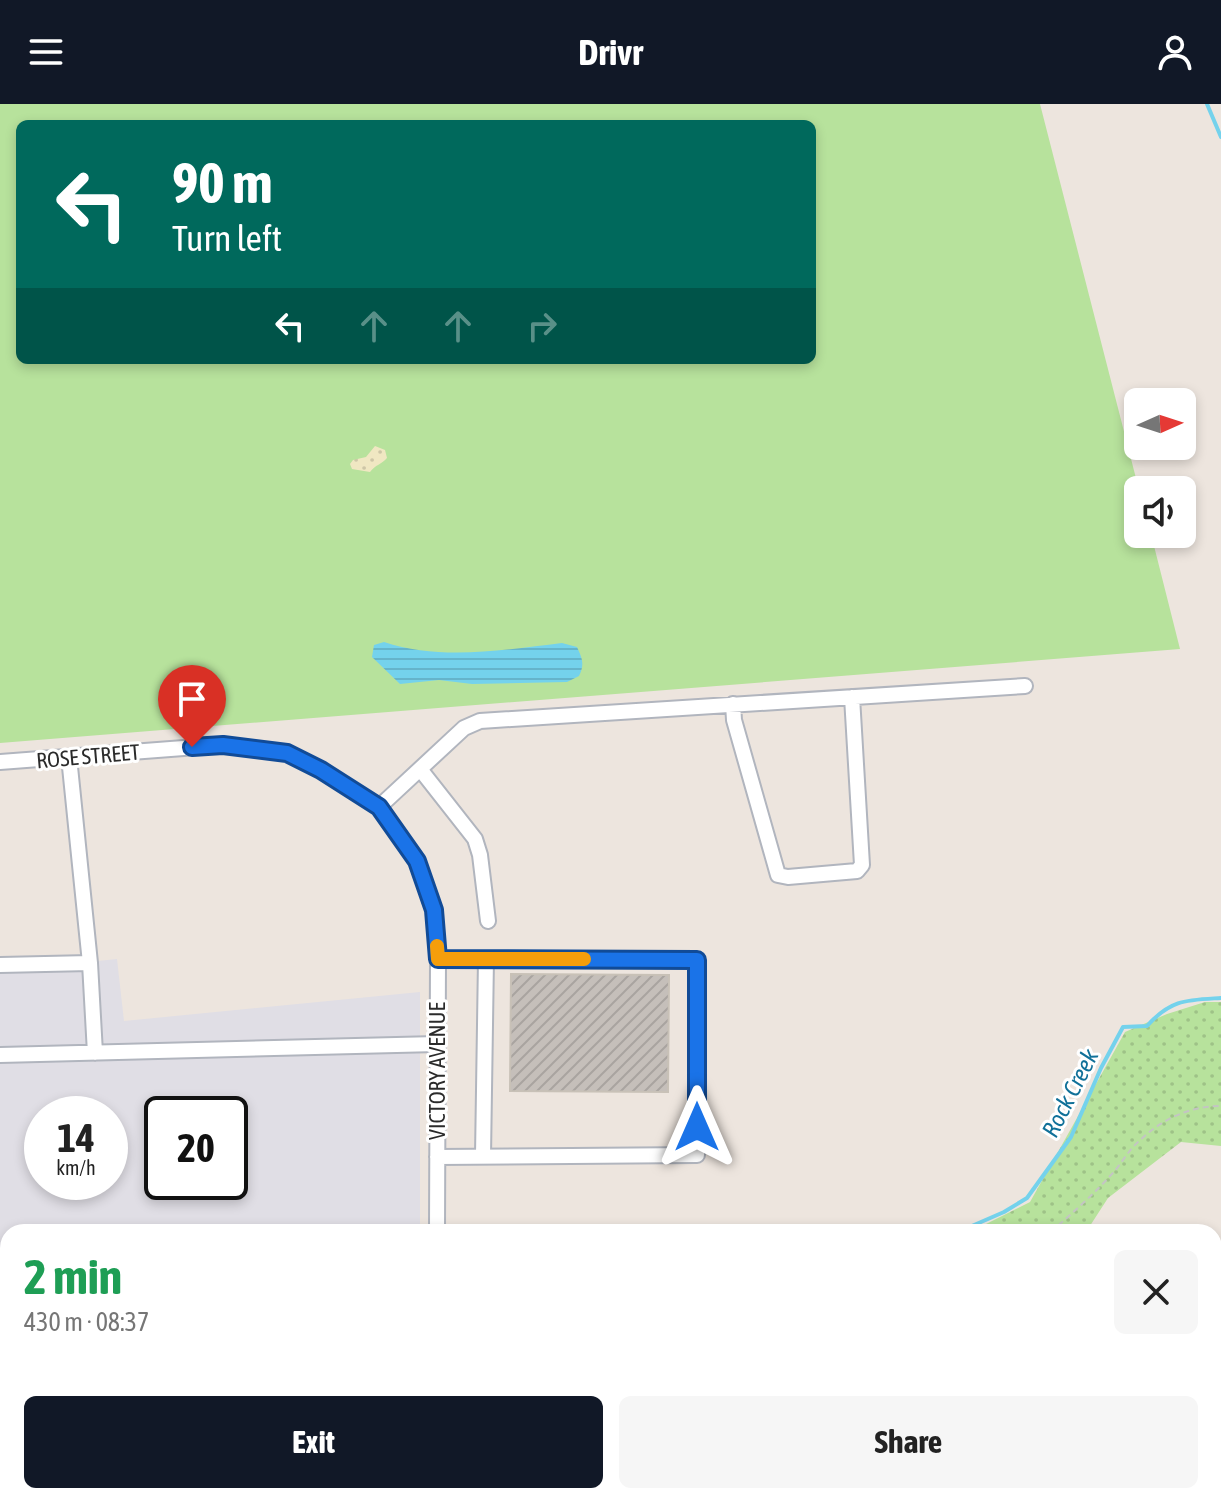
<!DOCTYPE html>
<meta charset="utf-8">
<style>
:root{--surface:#fff;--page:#f6f6f6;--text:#222;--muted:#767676;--accent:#111827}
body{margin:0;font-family:"Asap Condensed",sans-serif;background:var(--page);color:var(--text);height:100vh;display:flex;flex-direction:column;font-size:30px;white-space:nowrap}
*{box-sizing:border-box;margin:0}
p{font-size:26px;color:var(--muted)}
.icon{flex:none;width:44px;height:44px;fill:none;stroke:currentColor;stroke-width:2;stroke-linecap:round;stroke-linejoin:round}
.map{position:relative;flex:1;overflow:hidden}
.panel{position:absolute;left:0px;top:1120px;width:1222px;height:280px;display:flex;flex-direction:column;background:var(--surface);border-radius:24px 24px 0 0;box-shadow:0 4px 12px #0003}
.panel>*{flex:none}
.top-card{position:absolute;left:16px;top:16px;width:800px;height:244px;border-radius:12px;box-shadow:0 4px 12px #0003;background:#00695c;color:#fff;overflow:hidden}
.needle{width:52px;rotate:87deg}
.fabs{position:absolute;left:1124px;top:284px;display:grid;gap:16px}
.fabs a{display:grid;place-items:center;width:72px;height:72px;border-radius:12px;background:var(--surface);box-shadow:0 4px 12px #0003;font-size:40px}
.speed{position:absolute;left:24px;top:992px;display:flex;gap:16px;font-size:40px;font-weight:700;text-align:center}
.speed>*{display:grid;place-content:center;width:104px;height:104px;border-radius:50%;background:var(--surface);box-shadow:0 4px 12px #0003;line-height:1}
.speed small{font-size:20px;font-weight:400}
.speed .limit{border:4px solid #111;border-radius:12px;background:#fff;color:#111}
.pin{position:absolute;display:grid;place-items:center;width:68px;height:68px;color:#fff;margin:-82px -34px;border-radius:50% 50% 50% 0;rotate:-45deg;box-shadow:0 0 8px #0007}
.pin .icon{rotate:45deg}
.me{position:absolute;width:88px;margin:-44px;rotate:0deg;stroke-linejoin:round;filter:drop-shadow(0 0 6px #0008)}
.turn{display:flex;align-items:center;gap:28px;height:168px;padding:0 24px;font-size:36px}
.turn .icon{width:104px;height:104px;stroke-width:2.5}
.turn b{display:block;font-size:56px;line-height:68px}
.lanes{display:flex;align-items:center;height:76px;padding:0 24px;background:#0003;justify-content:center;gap:40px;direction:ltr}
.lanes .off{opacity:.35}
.round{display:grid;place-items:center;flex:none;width:84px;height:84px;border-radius:12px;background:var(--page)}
.overview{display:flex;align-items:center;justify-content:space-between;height:136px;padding:0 24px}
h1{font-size:48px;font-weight:700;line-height:60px;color:#1e9e55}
.primary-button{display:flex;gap:16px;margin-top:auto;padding:16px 24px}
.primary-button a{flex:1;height:92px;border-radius:12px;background:var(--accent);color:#fff;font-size:32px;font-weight:700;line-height:92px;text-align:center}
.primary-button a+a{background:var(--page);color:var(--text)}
header{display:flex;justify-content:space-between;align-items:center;height:104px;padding:0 24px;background:var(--accent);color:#fff;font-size:36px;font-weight:700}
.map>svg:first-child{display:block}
.industrial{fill:#e0dee5;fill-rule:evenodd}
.grass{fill:#b7e29c;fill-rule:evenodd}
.sand{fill:url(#sand-dots)}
.park{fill:url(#park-dots)}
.water{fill:url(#water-rules)}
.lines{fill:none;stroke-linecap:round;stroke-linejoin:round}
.stream{stroke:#74d2ec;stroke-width:4}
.building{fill:url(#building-hatch);stroke:#c8c1b7;stroke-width:2}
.minor-casing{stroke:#b1b5be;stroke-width:18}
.path{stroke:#c4c4c4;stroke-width:2;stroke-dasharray:6 4;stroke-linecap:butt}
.minor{stroke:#fff;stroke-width:14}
.route-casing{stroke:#114b97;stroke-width:20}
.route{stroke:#1a73e8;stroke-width:14}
.slow{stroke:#f59e0b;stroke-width:14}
.labels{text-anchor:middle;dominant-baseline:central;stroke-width:6;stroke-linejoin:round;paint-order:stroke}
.street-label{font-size:22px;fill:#2b2b2b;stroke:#fff}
.water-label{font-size:24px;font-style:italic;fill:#117199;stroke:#fff}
</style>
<header><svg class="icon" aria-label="menu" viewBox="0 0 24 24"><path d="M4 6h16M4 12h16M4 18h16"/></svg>Drivr<svg class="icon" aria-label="person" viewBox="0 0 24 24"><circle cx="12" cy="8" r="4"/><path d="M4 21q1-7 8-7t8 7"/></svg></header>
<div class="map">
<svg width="1221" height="1400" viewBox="0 0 1221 1400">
<defs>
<pattern id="sand-dots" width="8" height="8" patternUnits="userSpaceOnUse" patternTransform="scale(2)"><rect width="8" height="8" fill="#f0e7c2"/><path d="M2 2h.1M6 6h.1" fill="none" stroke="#cec6a7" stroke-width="1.8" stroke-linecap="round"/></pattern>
<pattern id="park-dots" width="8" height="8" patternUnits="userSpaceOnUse" patternTransform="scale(2)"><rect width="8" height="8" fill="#b7e29c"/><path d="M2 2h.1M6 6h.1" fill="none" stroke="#9ec287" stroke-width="1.8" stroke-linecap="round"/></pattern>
<pattern id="water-rules" width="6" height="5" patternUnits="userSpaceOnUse" patternTransform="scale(2)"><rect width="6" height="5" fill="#74d2ec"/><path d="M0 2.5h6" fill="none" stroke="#65b4cb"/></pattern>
<pattern id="building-hatch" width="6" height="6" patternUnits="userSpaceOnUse" patternTransform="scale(2)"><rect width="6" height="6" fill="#c5bfba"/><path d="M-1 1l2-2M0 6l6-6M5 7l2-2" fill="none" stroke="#a9a4a0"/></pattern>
</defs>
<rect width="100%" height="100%" fill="#ede5de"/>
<path class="industrial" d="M117 855 124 917 420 888V1128H8V1392H255V1400H0V867ZM42 1010H110V1078H42ZM162 1010H230V1078H162Z"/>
<path class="grass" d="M0 0H1040L1139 386 1138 430H1151L1180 545 0 639ZM20 20H812V256H20Z"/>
<path class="sand" d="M375 342 385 346 387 354C382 360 375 361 370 368L352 365 350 360 353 356 366 353Z"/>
<path class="park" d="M1205 898H1221V1042L1181 1038 1108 1094 1086 1128H970L1030 1098 1125 928 1167 910Z
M770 1392H824L822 1400H766Z"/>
<path class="water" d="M384 538C441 557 504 546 562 539L577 543C582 554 585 560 579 572L567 578 472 580 439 576 400 580 372 553 374 541Z"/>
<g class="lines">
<path class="stream" d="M1207 0 1221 33
M958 1128 1004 1108 1027 1094 1071 1033 1101 964 1123 923 1147 922C1171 895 1187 896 1221 894
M760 1400 765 1392"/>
</g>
<path class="building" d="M511 870 669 871 668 988 510 987Z"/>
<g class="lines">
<defs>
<path id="minor" d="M733 600 734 616 778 771 788 773 857 767 862 761 852 593
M0 658 223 641 287 649 321 666 379 703 417 757 434 806 438 855 437 1128
M420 665 475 735 480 751 488 817
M379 703 464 624 480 617 1025 582
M90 859 95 949
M0 861 90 859 69 653
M0 951 437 940
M483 1052 486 855
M437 1053 697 1051V856L438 855
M0 1270H8
M1214 1301 1221 1300
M1183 1392V1400
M435 1400 436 1392
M1055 1400V1392"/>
</defs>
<use href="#minor" class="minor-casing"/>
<path class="path" d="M1051 1128C1071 1110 1092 1092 1110 1072 1119 1063 1125 1052 1133 1043 1157 1018 1186 1002 1221 1002
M810 1400 814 1392"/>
<use href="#minor" class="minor"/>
</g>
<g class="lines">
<defs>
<path id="route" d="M192 643 223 641 287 649 321 666 379 703 417 757 434 806 438 855 697 856V1023"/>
</defs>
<use href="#route" class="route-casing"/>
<use href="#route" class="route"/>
<path class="slow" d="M437 842 438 855H584"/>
</g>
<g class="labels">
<g class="street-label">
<text transform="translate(88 652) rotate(-5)">ROSE STREET</text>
<text transform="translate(437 967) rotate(-90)">VICTORY AVENUE</text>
</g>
<g class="water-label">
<text transform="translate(1070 989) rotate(-63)">Rock Creek</text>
</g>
</g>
</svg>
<div class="fabs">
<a><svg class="needle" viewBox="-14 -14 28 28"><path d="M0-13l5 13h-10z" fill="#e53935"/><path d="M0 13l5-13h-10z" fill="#767676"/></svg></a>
<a><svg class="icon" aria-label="sound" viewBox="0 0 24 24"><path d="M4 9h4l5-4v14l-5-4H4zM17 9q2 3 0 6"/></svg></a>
</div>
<div class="speed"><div>14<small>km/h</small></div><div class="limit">20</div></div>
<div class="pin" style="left:192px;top:643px;background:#d93025"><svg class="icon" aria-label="arrive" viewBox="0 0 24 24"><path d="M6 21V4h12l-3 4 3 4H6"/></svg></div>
<svg class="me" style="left:697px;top:1023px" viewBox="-20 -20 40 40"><path d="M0-17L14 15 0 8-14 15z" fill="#1a73e8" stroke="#fff" stroke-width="4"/></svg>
<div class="top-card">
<div class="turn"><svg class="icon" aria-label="left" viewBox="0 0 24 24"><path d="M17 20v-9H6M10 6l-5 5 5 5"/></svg><div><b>90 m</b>Turn left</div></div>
<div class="lanes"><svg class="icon" aria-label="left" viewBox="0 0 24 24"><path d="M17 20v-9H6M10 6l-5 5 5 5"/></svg><svg class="icon off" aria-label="ahead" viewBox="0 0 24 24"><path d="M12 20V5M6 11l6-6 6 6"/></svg><svg class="icon off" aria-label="ahead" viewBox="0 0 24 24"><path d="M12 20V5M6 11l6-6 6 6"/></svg><svg class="icon off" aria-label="right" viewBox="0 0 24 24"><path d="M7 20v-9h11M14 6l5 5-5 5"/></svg></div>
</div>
<section class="panel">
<div class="overview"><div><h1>2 min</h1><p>430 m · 08:37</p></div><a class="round"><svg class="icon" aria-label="close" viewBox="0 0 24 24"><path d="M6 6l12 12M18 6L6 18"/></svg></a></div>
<div class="primary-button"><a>Exit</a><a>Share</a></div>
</section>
</div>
